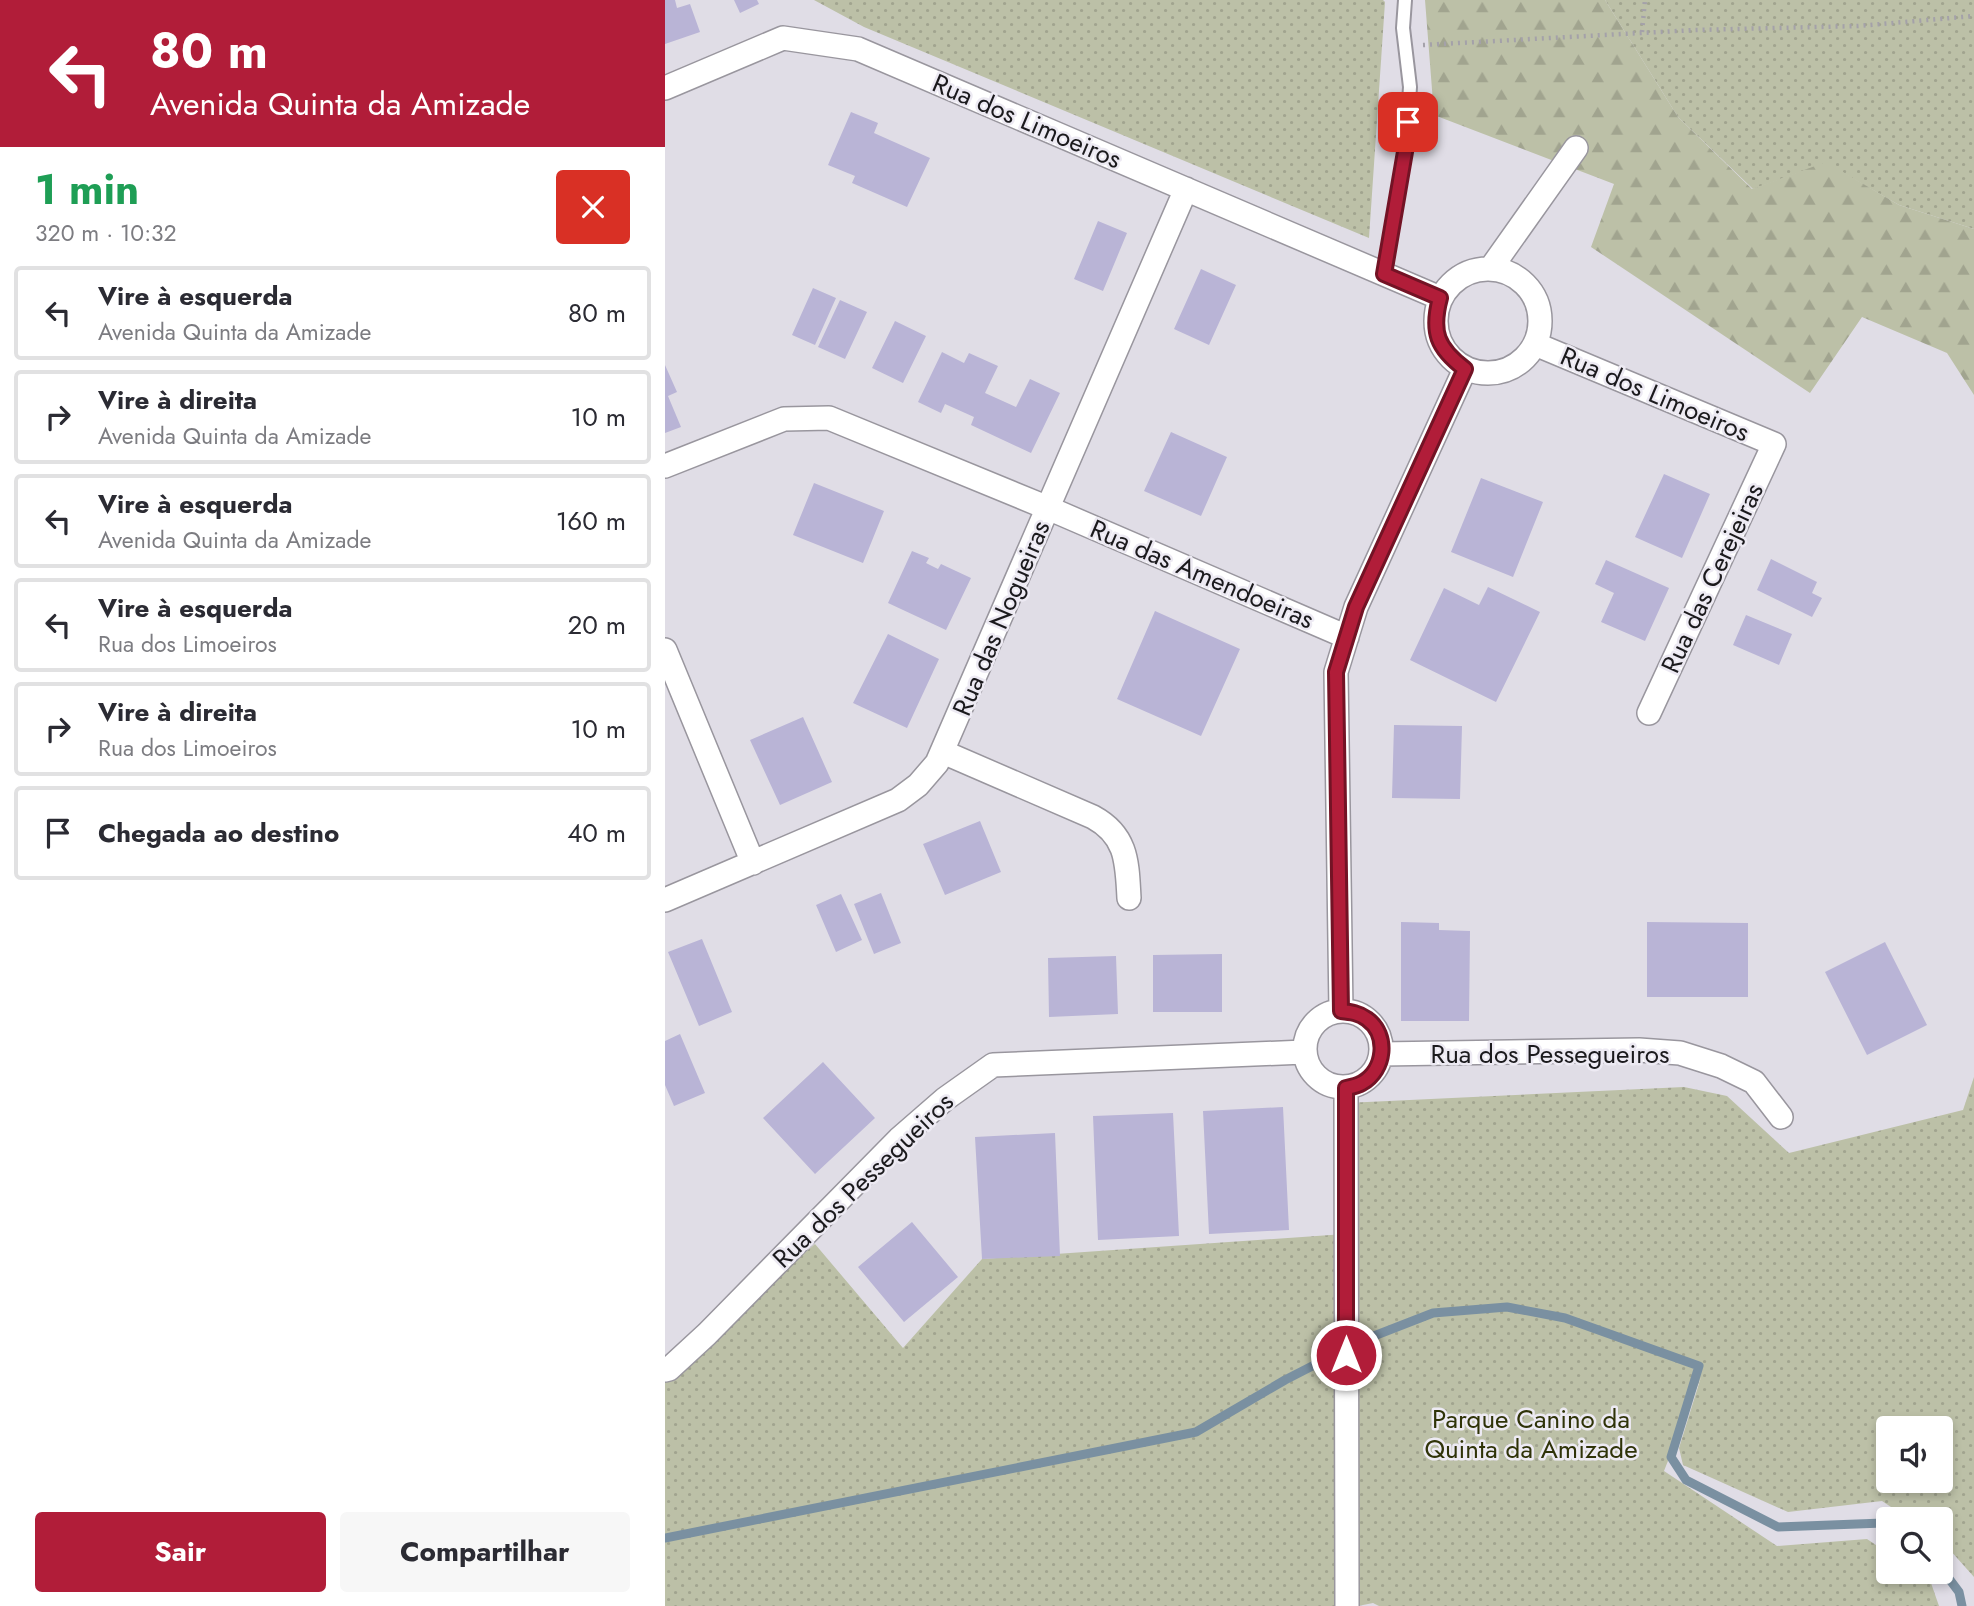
<!DOCTYPE html>
<html lang="pt">
<meta charset="utf-8">
<style>
:root{--surface:#fff;--page:#f7f7f7;--text:#2b2b33;--muted:#7c7c81;--line:#e1e1e2;--accent:#b11d39}
body{margin:0;font-family:Jost,sans-serif;background:var(--page);color:var(--text);height:100vh;display:flex;flex-direction:column;font-size:26px;white-space:nowrap}
*{box-sizing:border-box;margin:0}
p{font-size:23px;color:var(--muted)}
.icon{flex:none;width:38px;height:38px;fill:none;stroke:currentColor;stroke-width:2;stroke-linecap:round;stroke-linejoin:round}
.map{position:relative;flex:1;overflow:hidden}
.drawer{display:flex;flex-direction:column;background:var(--surface);width:665px}
.drawer>*{flex:none}
.guide{background:#b11d39;color:#fff;overflow:hidden}
.buttons{position:absolute;left:1211px;top:1416px;display:grid;gap:14px}
.buttons a{display:grid;place-items:center;width:77px;height:77px;border-radius:7px;background:var(--surface);box-shadow:0 4px 10px #0003;font-size:35px}
.pin{position:absolute;display:grid;place-items:center;width:60px;height:60px;color:#fff;margin:-30px;border-radius:14px;box-shadow:0 4px 10px #0006}
.me{position:absolute;width:77px;margin:-38px;rotate:0deg;stroke-linejoin:round;filter:drop-shadow(0 0 5px #0008)}
.turn{display:flex;align-items:center;gap:24px;height:147px;padding:0 35px;font-size:32px}
.turn .icon{width:91px;height:91px;stroke-width:2.5}
.turn b{display:block;font-size:49px;line-height:60px}
.round{display:grid;place-items:center;flex:none;width:74px;height:74px;border-radius:7px;background:var(--page)}
.summary{display:flex;align-items:center;justify-content:space-between;height:119px;padding:0 35px}
h1{font-size:42px;font-weight:700;line-height:52px;color:#1e9e55}
.cta{display:flex;gap:14px;margin-top:auto;padding:14px 35px}
.cta a{flex:1;height:80px;border-radius:7px;background:var(--accent);color:#fff;font-size:28px;font-weight:700;line-height:80px;text-align:center}
.cta a+a{background:var(--page);color:var(--text)}
ul{padding:0;list-style:none}
li{display:flex;align-items:center;gap:21px;height:94px;margin:0 14px 10px;padding:0 21px;border:4px solid var(--line);border-radius:7px}
li div{flex:1}
li b{display:block;font-size:26px}
li em{font-style:normal}
main{display:flex;flex:1;min-height:0}
.map>svg:first-child{display:block}
.grass{fill:url(#grass-dots);fill-rule:evenodd}
.forest{fill:url(#forest-firs)}
.lines{fill:none;stroke-linecap:round;stroke-linejoin:round}
.stream{stroke:#7a90a1;stroke-width:9}
.building{fill:#b9b4d6}
.service-casing{stroke:#99969e;stroke-width:16}
.minor-casing{stroke:#99969e;stroke-width:26}
.path{stroke:#a4a1a9;stroke-width:4.5;stroke-dasharray:2 5;stroke-linecap:butt}
.service{stroke:#fff;stroke-width:12}
.minor{stroke:#fff;stroke-width:23}
.route-casing{stroke:#731325;stroke-width:18}
.route{stroke:#b11d39;stroke-width:12}
.labels{text-anchor:middle;dominant-baseline:central;stroke-width:5;stroke-linejoin:round;paint-order:stroke}
.street-label{font-size:26px;fill:#1b1a1d;stroke:#edeaf3}
.park-label{font-size:26px;fill:#2f3308;stroke:#edeaf3}
</style>
<main>
<section class="drawer">
<div class="guide">
<div class="turn"><svg class="icon" aria-label="left" viewBox="0 0 24 24"><path d="M17 20v-9H6M10 6l-5 5 5 5"/></svg><div><b>80 m</b>Avenida Quinta da Amizade</div></div>
</div>
<div class="summary"><div><h1>1 min</h1><p>320 m · 10:32</p></div><a class="round" style="background:#d93025;color:#fff"><svg class="icon" aria-label="close" viewBox="0 0 24 24"><path d="M6 6l12 12M18 6L6 18"/></svg></a></div>
<ul>
<li><svg class="icon" aria-label="left" viewBox="0 0 24 24"><path d="M17 20v-9H6M10 6l-5 5 5 5"/></svg><div><b>Vire à esquerda</b><p>Avenida Quinta da Amizade</p></div><em>80 m</em></li>
<li><svg class="icon" aria-label="right" viewBox="0 0 24 24"><path d="M7 20v-9h11M14 6l5 5-5 5"/></svg><div><b>Vire à direita</b><p>Avenida Quinta da Amizade</p></div><em>10 m</em></li>
<li><svg class="icon" aria-label="left" viewBox="0 0 24 24"><path d="M17 20v-9H6M10 6l-5 5 5 5"/></svg><div><b>Vire à esquerda</b><p>Avenida Quinta da Amizade</p></div><em>160 m</em></li>
<li><svg class="icon" aria-label="left" viewBox="0 0 24 24"><path d="M17 20v-9H6M10 6l-5 5 5 5"/></svg><div><b>Vire à esquerda</b><p>Rua dos Limoeiros</p></div><em>20 m</em></li>
<li><svg class="icon" aria-label="right" viewBox="0 0 24 24"><path d="M7 20v-9h11M14 6l5 5-5 5"/></svg><div><b>Vire à direita</b><p>Rua dos Limoeiros</p></div><em>10 m</em></li>
<li><svg class="icon" aria-label="arrive" viewBox="0 0 24 24"><path d="M6 21V4h12l-3 4 3 4H6"/></svg><div><b>Chegada ao destino</b></div><em>40 m</em></li>
</ul>
<div class="cta"><a>Sair</a><a>Compartilhar</a></div>
</section>
<div class="map">
<svg width="1309" height="1606" viewBox="0 0 1309 1606">
<defs>
<pattern id="grass-dots" width="8" height="8" patternUnits="userSpaceOnUse" patternTransform="scale(1.75)"><rect width="8" height="8" fill="#bcc0a7"/><path d="M2 2h.1M6 6h.1" fill="none" stroke="#a1a48f" stroke-width="1.8" stroke-linecap="round"/></pattern>
<pattern id="forest-firs" width="22" height="20" patternUnits="userSpaceOnUse" patternTransform="scale(1.75)"><rect width="22" height="20" fill="#bcc0a7"/><path d="M5 1l3.5 6h-7zM16 11l3.5 6h-7z" fill="#a1a48f"/></pattern>
</defs>
<rect width="100%" height="100%" fill="#e0dde6"/>
<path class="grass" d="M149 0H718L720 2 704 238 199 27Z
M940 0H1309V229L1234 205 1161 163 1088 189 1013 117Z
M1309 1077V1577L1276 1540V1519H1244L1217 1501 1123 1512 1018 1465 1014 1448 1036 1377 999 1471 1112 1546 1202 1539 1223 1553V1572H1250L1266 1583 1274 1606H714L708 1603 693 1606H0V1370L4 1369 150 1244 238 1348 317 1259 680 1234 681 1103 1019 1087 1062 1096 1124 1153 1298 1110ZM1223 1428H1276V1480H1223Z"/>
<path class="forest" d="M760 0H940L1013 117 1087 189 1161 162 1234 205 1309 229V395L1282 353 1197 317 1145 393 926 247 949 184 769 115Z"/>
<g class="lines">
<path class="stream" d="M0 1538 531 1432 620 1380 696 1341 768 1313 842 1307 900 1318 1034 1366 1006 1457 1021 1480 1113 1527 1218 1523 1223 1526
M1276 1568 1294 1592 1297 1606"/>
</g>
<path class="building" d="M0 0H10L12 8 25 4 35 32 0 44Z
M69 0H92L94 4 75 13Z
M186 112 213 123 209 133 265 158 242 207 187 183 190 176 163 165Z
M433 221 462 233 438 291 409 279Z
M536 269 571 285 544 345 509 329Z
M148 288 171 298 150 345 127 335Z
M175 300 202 312 180 359 153 347Z
M230 321 261 336 238 383 207 368Z
M277 352 299 363 304 353 333 366 320 393 351 407 365 379 395 393 366 453 306 425 309 417 280 404 276 413 253 402Z
M0 365 12 392 3 396 16 427 0 433Z
M506 432 562 457 536 516 479 491Z
M999 474 1045 494 1017 558 970 537Z
M816 478 878 502 848 577 786 552Z
M149 483 219 511 198 563 128 535Z
M247 551 264 558 261 563 273 569 276 564 306 578 281 630 223 603Z
M1106 559 1152 582 1147 593 1157 598 1147 617 1092 590Z
M941 560 1004 588 980 641 936 622 949 593 930 584Z
M823 587 875 612 831 702 745 660 779 588 814 605Z
M490 611 575 649 536 736 452 699Z
M1081 615 1127 634 1114 665 1068 645Z
M223 634 274 659 242 728 188 703Z
M138 717 167 782 115 805 85 740Z
M729 725 797 726 795 799 727 798Z
M315 821 336 872 280 895 258 844Z
M216 893 236 943 209 954 189 904Z
M176 894 197 940 171 952 151 905Z
M736 922 774 923V930L805 931 804 1021H736Z
M982 922 1083 923V997H982Z
M37 939 67 1012 34 1026 3 952Z
M1220 942 1262 1025 1202 1055 1160 972Z
M557 954V1012H488V955Z
M451 956 453 1014 384 1017 383 958Z
M15 1034 40 1093 9 1106 0 1085V1041Z
M158 1062 210 1118 150 1174 98 1118Z
M618 1107 624 1230 544 1234 538 1111Z
M508 1113 514 1236 433 1240 428 1116Z
M390 1133 395 1256 317 1259 310 1137Z
M247 1222 293 1277 239 1322 193 1267Z"/>
<g class="lines">
<defs>
<path id="service" d="M719 274 741 146 745 87 738 28 740 0"/>
<path id="minor" d="M0 88 118 38 193 49 775 298
M826 268 911 148
M771 321a52 52 0 1 1 104 0a52 52 0 1 1-104 0Z
M870 344 1109 444 984 713
M0 466 119 419 164 418 383 508 682 637
M0 650 88 863
M278 752 428 817C463 836 462 864 464 898
M0 900 233 800 253 785 272 763 521 189
M640 1049a38 38 0 1 1 76 0a38 38 0 1 1-76 0Z
M676 1011 671 672 691 607 800 369
M716 1054 974 1050 1015 1053 1056 1066 1089 1082 1116 1117
M681 1088 682 1606
M0 1370 4 1369 42 1334 234 1139 280 1099 328 1065 639 1052"/>
</defs>
<use href="#service" class="service-casing"/>
<use href="#minor" class="minor-casing"/>
<path class="path" d="M977 32 980 0
M758 45 1030 30 1193 26 1309 16"/>
<use href="#service" class="service"/>
<use href="#minor" class="minor"/>
</g>
<g class="lines">
<defs>
<path id="route" d="M681 1355V1088C686 1087 692 1086 697 1083 720 1070 724 1035 702 1019 694 1013 686 1012 676 1011L671 672 691 607 800 369C772 348 766 332 775 298L719 274 741 146 743 122"/>
</defs>
<use href="#route" class="route-casing"/>
<use href="#route" class="route"/>
</g>
<g class="labels">
<g class="street-label">
<text transform="translate(362 121) rotate(23)">Rua dos Limoeiros</text>
<text transform="translate(990 394) rotate(23)">Rua dos Limoeiros</text>
<text transform="translate(537 574) rotate(23)">Rua das Amendoeiras</text>
<text transform="translate(1047 578) rotate(-65)">Rua das Cerejeiras</text>
<text transform="translate(336 618) rotate(-67)">Rua das Nogueiras</text>
<text x="885" y="1054">Rua dos Pessegueiros</text>
<text transform="translate(198 1180) rotate(-44)">Rua dos Pessegueiros</text>
</g>
<g class="park-label">
<text x="866" y="1419">Parque Canino da<tspan x="866" dy="30">Quinta da Amizade</tspan></text>
</g>
</g>
</svg>
<div class="buttons">
<a><svg class="icon" aria-label="sound" viewBox="0 0 24 24"><path d="M4 9h4l5-4v14l-5-4H4zM17 9q2 3 0 6"/></svg></a>
<a><svg class="icon" aria-label="search" viewBox="0 0 24 24"><circle cx="10" cy="10" r="6"/><path d="M15 15l6 6"/></svg></a>
</div>
<div class="pin" style="left:743px;top:122px;background:#d93025"><svg class="icon" aria-label="arrive" viewBox="0 0 24 24"><path d="M6 21V4h12l-3 4 3 4H6"/></svg></div>
<svg class="me" style="left:681px;top:1355px" viewBox="-20 -20 40 40"><circle r="17" fill="#b11d39" stroke="#fff" stroke-width="3"/><path d="M0-11L8 9 0 5-8 9z" fill="#fff"/></svg>
</div>
</main>
